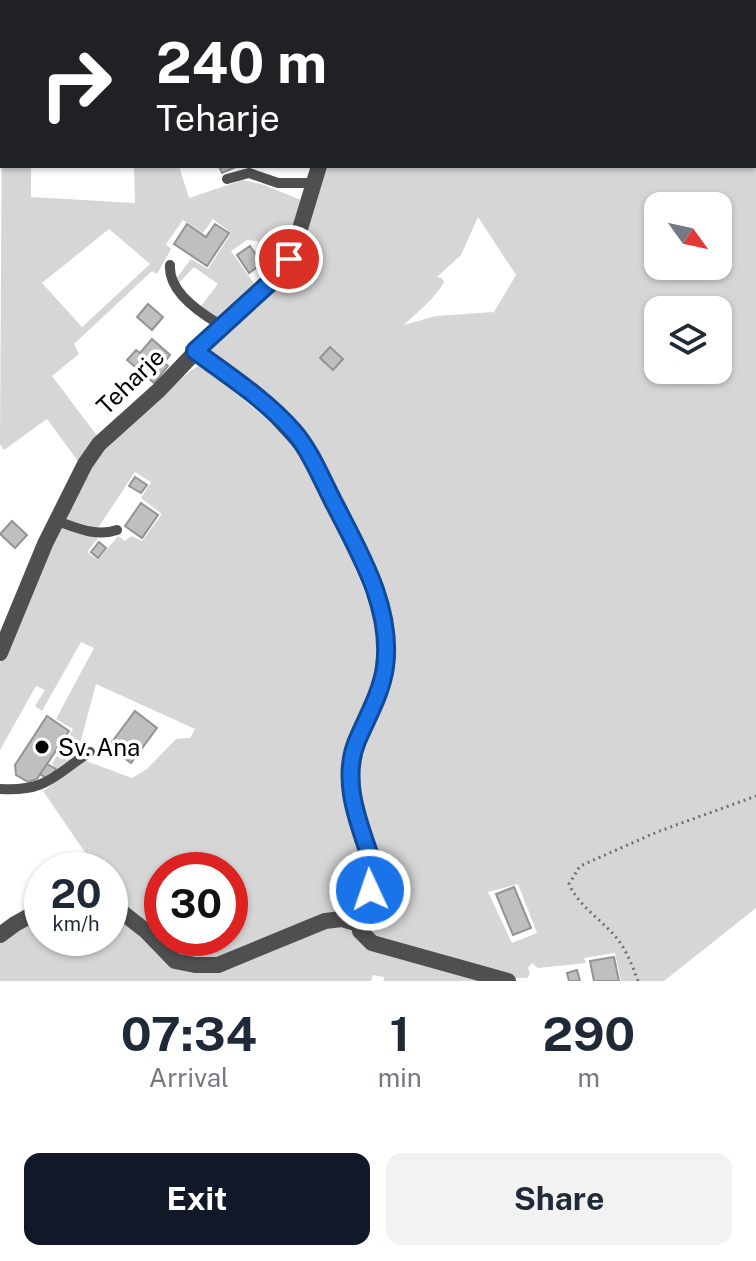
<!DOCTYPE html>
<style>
:root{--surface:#fff;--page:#f2f2f3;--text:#1f2937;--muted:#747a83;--accent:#111827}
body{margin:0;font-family:"Public Sans",sans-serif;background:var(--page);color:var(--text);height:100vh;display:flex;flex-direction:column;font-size:30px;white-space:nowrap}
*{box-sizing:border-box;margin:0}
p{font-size:26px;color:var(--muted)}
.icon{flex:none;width:44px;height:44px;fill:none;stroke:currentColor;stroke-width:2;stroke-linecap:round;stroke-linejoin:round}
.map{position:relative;height:981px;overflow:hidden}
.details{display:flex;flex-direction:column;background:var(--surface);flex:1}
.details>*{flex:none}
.hud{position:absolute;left:0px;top:0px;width:756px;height:168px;box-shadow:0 2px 6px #0004;background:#202124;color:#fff;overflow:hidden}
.needle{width:52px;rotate:123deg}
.tools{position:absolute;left:644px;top:192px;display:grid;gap:16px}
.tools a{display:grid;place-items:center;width:88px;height:88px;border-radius:16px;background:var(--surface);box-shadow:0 2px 6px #0004;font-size:40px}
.speed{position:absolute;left:24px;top:852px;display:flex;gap:16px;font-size:40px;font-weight:700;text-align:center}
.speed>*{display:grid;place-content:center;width:104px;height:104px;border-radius:50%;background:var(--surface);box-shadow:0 2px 6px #0004;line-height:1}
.speed small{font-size:20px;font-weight:400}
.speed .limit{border:12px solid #d22;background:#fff;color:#111}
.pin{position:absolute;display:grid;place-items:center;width:68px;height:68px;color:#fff;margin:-34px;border:4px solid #fff;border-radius:50%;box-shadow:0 2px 8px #0007}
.me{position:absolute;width:88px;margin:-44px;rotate:357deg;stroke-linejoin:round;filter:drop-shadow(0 0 6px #0008)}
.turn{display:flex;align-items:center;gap:28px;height:168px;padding:0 24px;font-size:36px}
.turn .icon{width:104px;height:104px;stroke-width:2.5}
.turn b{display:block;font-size:56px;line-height:68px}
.eta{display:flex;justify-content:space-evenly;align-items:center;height:136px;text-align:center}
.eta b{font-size:48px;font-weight:700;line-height:56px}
.button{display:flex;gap:16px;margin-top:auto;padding:16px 24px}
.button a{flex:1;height:92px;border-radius:16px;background:var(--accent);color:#fff;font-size:32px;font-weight:700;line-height:92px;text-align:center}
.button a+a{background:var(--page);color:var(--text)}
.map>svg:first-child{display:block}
.green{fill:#d6d6d6;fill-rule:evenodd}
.building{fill:#bfbfbf;stroke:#939393;stroke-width:2}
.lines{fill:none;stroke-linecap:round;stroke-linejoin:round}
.path{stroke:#717171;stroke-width:3;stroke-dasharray:2 4;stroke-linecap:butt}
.service{stroke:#4f4f4f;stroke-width:10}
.minor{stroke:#4f4f4f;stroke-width:16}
.route-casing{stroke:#114b97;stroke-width:20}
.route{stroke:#1a73e8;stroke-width:14}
.poi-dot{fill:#000;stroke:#fff;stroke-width:3}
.labels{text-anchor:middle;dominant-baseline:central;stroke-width:7;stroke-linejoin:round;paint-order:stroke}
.street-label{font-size:24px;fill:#000;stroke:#fff}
.poi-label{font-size:24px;fill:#000;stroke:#fff;text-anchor:start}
</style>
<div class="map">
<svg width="756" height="981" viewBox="0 0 756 981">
<rect width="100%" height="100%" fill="#fff"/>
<path class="green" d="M457 0H756V908L664 981H621L615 953 584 958 586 963 538 968 532 963 528 968 530 974 527 978H513L408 950 364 931 379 866 361 817 356 767 393 643 313 444 279 405 210 350 211 343 282 279 327 166H754V2H456ZM658 206H718V266H658ZM478 217 516 275 494 312 436 316 404 325C418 311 434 300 444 282L442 278 437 277 461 255ZM658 310H718V370H658ZM518 884 537 933 512 943 488 892Z
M2 101V166H31V197L135 203 134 166H179L189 198 243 180 264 185 301 200 288 246 278 264 269 259 257 241 247 240 231 251 255 285 220 318 213 317 200 307 218 284 194 267 177 285 175 280 191 259 208 269 231 233 213 219 203 233 183 220 166 244 171 249 157 274 152 271 74 344 79 354 52 376 98 437 80 464 47 419 4 450 0 444ZM109 229 150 264 82 327 42 283Z
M201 365 285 434 302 458 339 528 381 633V661L350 743 371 877 355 934 496 981H384V977L373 975 371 981H0V938L42 913V938H110V870H97L43 791 86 761 132 778 147 769 176 739 190 738 195 729 96 684 77 755 56 769 52 764 73 729 56 719 94 648 81 642 42 711 35 706 45 690 36 686 0 750V663L60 527 98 538 87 552 98 560 118 536 125 541 131 536 142 541 162 514 141 498 151 482 135 472 98 528 67 520C70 500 82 475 95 459 109 442 184 371 201 365ZM162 870H230V938H162Z"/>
<path class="building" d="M219 166H238L222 173Z
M187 224 206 237 215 224 229 233 207 266 174 244Z
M250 246 262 264 249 273 237 255Z
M148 304 163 317 152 330 137 317Z
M152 339 170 355 164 363 168 366 154 383 127 360 136 350 140 353Z
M330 347 343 359 333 370 320 358Z
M135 477 147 485 141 493 129 486Z
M141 503 158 515 142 538 125 526Z
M12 521 27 535 15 548 0 534Z
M99 542 106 548 98 558 91 552Z
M135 711 157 728 131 763 109 746Z
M47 716 69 731 37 779 28 782 16 775 15 765Z
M47 764 56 769 49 780 40 774Z
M514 887 531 928 513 935 496 894Z
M614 957 619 981H594L590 961Z
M577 970 580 981H569L567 973Z"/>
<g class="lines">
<path class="path" d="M638 981C632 965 626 949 615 936 599 918 579 906 569 884L580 866 657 832 756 796"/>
<path class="service" d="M227 179 249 173 278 183H314
M170 265C168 291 200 313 221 325
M57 521C77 528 96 537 117 530
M0 789C47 792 54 775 90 752"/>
<path class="minor" d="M186 0 188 2
M365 2 366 0
M195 351 266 405 307 450 365 563 383 614 386 641 382 681 355 745 351 770V796L374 876 359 924 360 931 372 943 508 981
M0 653 45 544 85 464 99 444 159 390 221 325 277 276 289 259 296 242 319 166
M110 903 146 931 175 961 195 965H218L325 921 342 919 359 924
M0 935 15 924 42 909"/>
</g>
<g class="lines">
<defs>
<path id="route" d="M289 259 277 276 195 351C229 376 266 400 294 432 311 452 321 478 333 501 359 552 393 608 385 667 381 694 367 717 357 741 340 782 360 826 373 865L374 876 370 890"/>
</defs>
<use href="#route" class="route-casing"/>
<use href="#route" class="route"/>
</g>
<circle class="poi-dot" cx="42" cy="747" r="8"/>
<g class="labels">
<g class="street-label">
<text transform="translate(130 381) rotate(-44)">Teharje</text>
</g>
<g class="poi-label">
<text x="58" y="747">Sv. Ana</text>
</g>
</g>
</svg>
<div class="tools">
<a><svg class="needle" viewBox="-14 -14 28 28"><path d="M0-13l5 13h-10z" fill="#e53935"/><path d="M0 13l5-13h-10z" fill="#747a83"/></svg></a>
<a><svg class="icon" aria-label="layers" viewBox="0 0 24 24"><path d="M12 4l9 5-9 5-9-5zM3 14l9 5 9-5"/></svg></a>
</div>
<div class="speed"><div>20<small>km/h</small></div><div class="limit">30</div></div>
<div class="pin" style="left:289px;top:259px;background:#d93025"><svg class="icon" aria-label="arrive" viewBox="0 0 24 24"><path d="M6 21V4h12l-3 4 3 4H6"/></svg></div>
<svg class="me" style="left:370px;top:890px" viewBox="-20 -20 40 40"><circle r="17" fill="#1a73e8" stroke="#fff" stroke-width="3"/><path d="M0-11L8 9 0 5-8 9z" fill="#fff"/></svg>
<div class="hud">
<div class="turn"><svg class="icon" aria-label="right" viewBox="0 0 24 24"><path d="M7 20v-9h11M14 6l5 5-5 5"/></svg><div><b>240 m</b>Teharje</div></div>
</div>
</div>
<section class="details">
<div class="eta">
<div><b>07:34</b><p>Arrival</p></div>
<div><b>1</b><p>min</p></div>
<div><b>290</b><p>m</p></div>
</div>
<div class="button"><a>Exit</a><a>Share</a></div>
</section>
